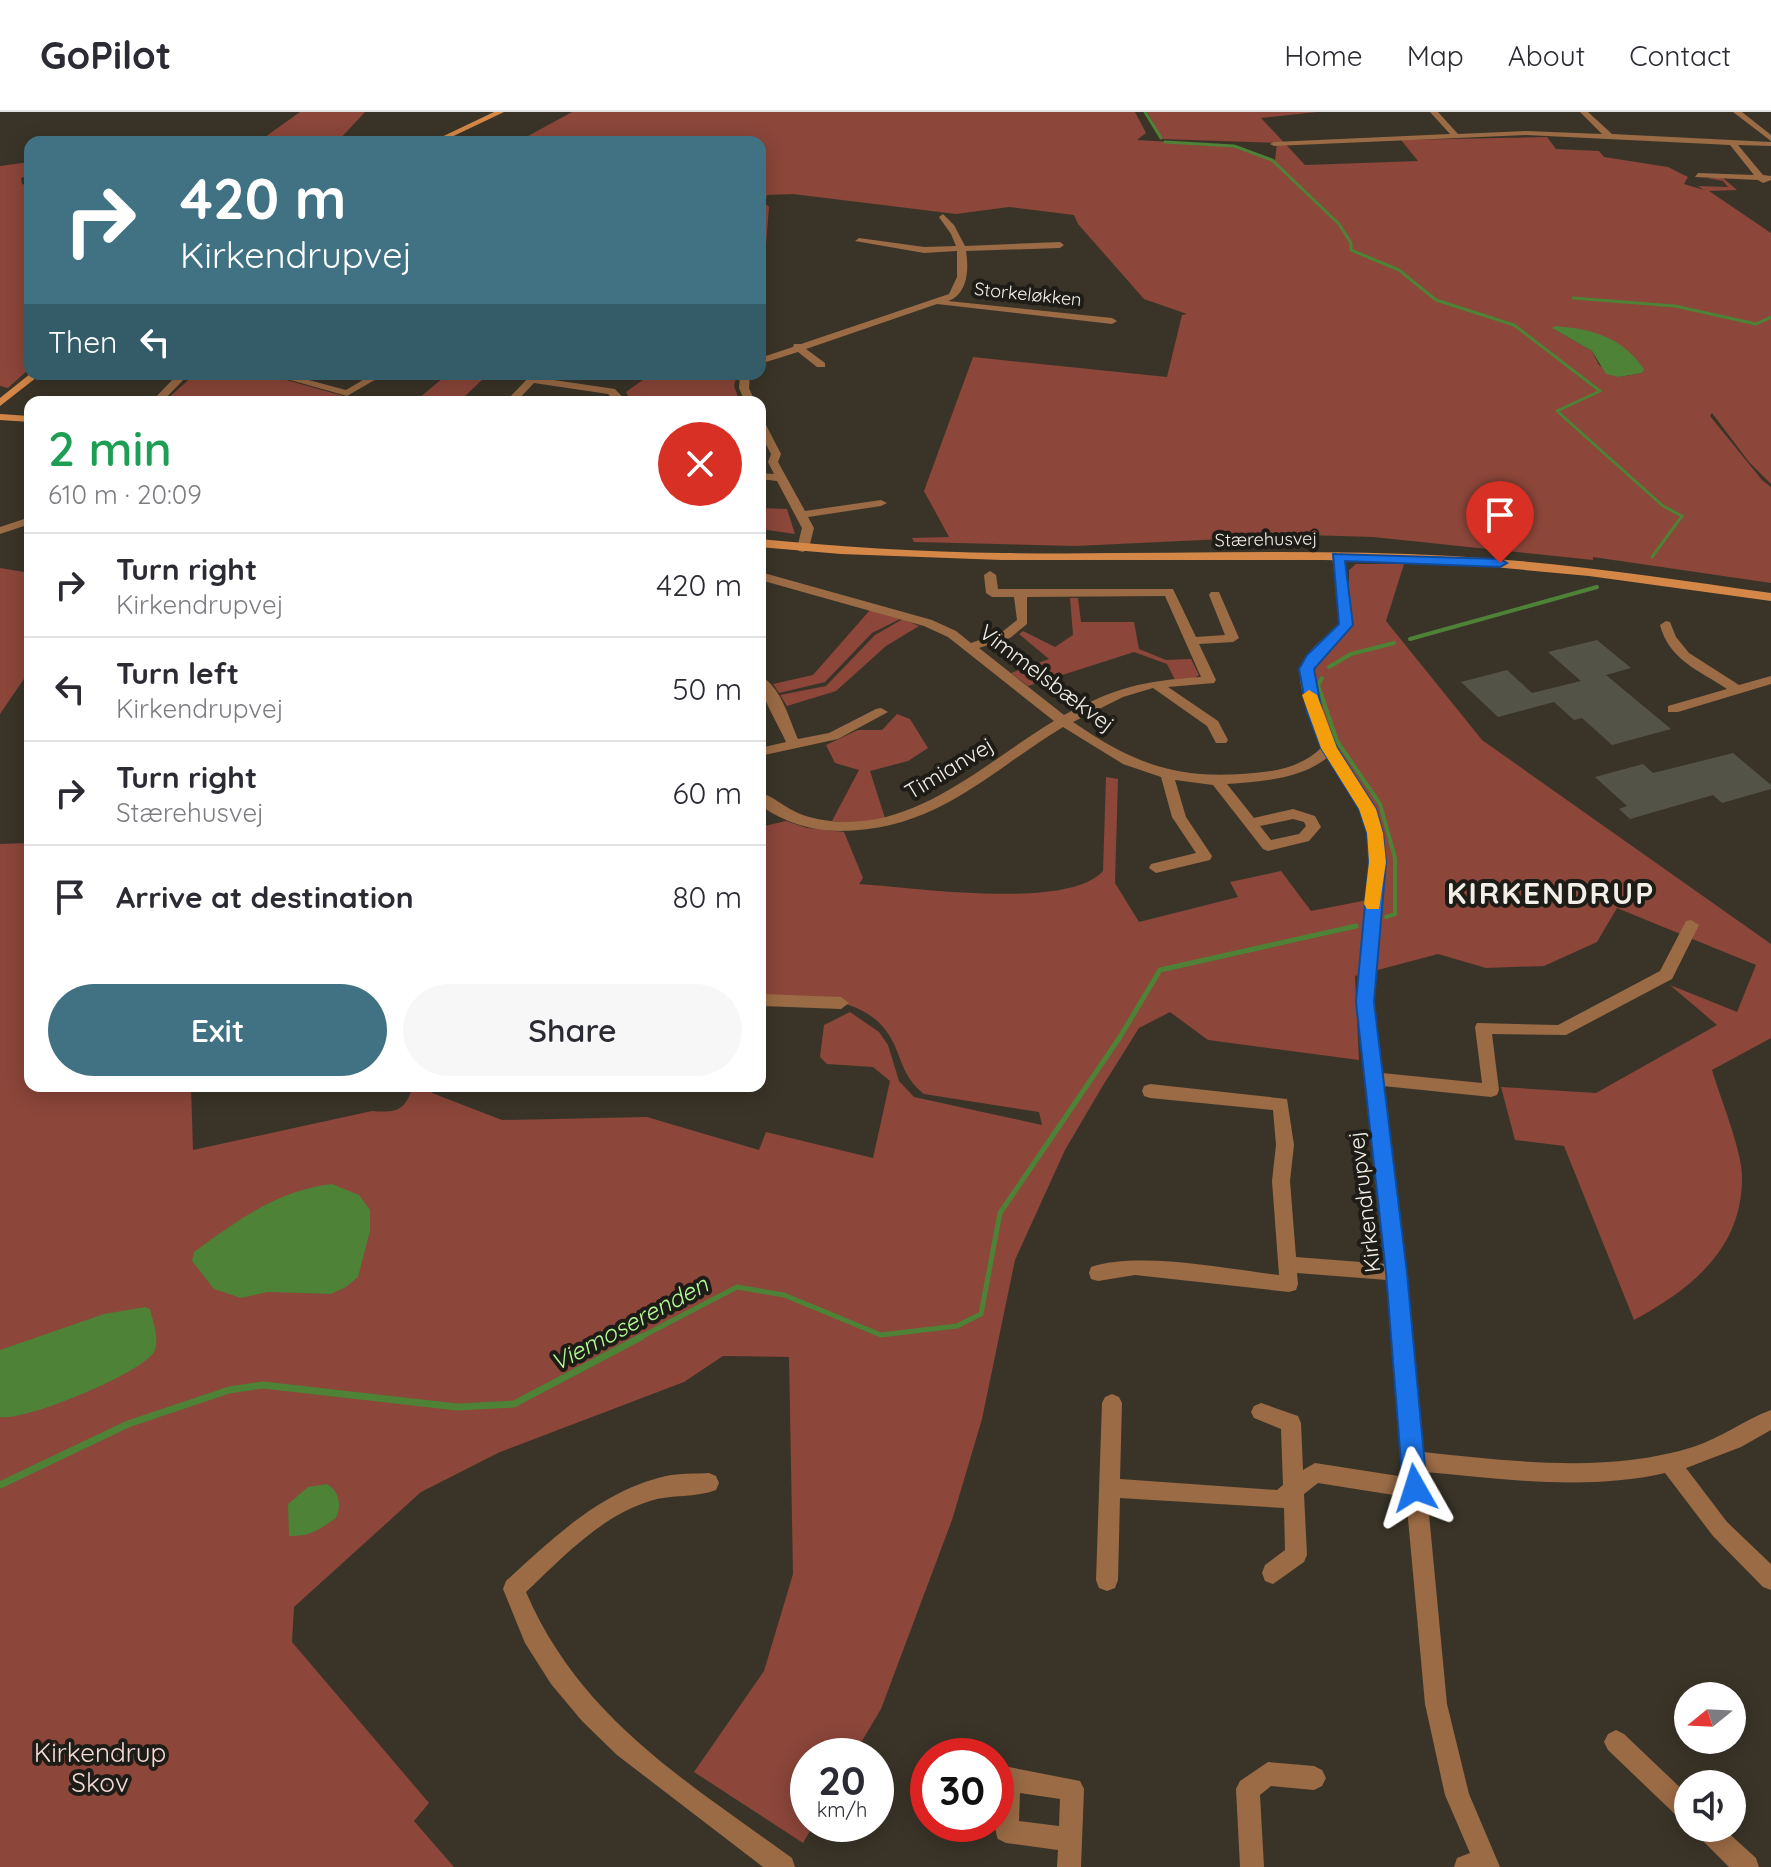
<!DOCTYPE html>
<meta charset="utf-8">
<style>
:root{--surface:#fff;--page:#f7f7f7;--text:#2b2b33;--muted:#7c7c81;--line:#e1e1e2;--accent:#407283}
body{margin:0;font-family:Quicksand,sans-serif;background:var(--page);color:var(--text);height:100vh;display:flex;flex-direction:column;font-size:30px;white-space:nowrap}
*{box-sizing:border-box;margin:0}
p{font-size:26px;color:var(--muted)}
.icon{flex:none;width:44px;height:44px;fill:none;stroke:currentColor;stroke-width:2;stroke-linecap:round;stroke-linejoin:round}
.map{position:relative;flex:1;overflow:hidden}
.panel{position:absolute;left:24px;top:284px;width:742px;height:696px;display:flex;flex-direction:column;background:var(--surface);border-radius:16px;box-shadow:0 4px 20px #0003}
.panel>*{flex:none}
.hud{position:absolute;left:24px;top:24px;width:742px;height:244px;border-radius:16px;box-shadow:0 4px 20px #0003;background:#407283;color:#fff;overflow:hidden}
.needle{width:52px;rotate:252deg}
.buttons{position:absolute;left:1674px;top:1570px;display:grid;gap:16px}
.buttons a{display:grid;place-items:center;width:72px;height:72px;border-radius:50%;background:var(--surface);box-shadow:0 4px 20px #0003;font-size:40px}
.speed{position:absolute;left:790px;top:1626px;display:flex;gap:16px;font-size:40px;font-weight:700;text-align:center}
.speed>*{display:grid;place-content:center;width:104px;height:104px;border-radius:50%;background:var(--surface);box-shadow:0 4px 20px #0003;line-height:1}
.speed small{font-size:20px;font-weight:400}
.speed .limit{border:12px solid #d22;background:#fff;color:#111}
.pin{position:absolute;display:grid;place-items:center;width:68px;height:68px;color:#fff;margin:-82px -34px;border-radius:50% 50% 50% 0;rotate:-45deg;box-shadow:0 0 8px #0007}
.pin .icon{rotate:45deg}
.me{position:absolute;width:88px;margin:-44px;rotate:354deg;stroke-linejoin:round;filter:drop-shadow(0 0 6px #0008)}
.turn{display:flex;align-items:center;gap:28px;height:168px;padding:0 24px;font-size:36px}
.turn .icon{width:104px;height:104px;stroke-width:2.5}
.turn b{display:block;font-size:56px;line-height:68px}
.then{display:flex;align-items:center;height:76px;padding:0 24px;background:#0003;gap:16px;font-size:30px}
.round{display:grid;place-items:center;flex:none;width:84px;height:84px;border-radius:42px;background:var(--page)}
.head{display:flex;align-items:center;justify-content:space-between;height:136px;padding:0 24px}
h1{font-size:48px;font-weight:600;line-height:60px;color:#1e9e55}
.primary-button{display:flex;gap:16px;margin-top:auto;padding:16px 24px}
.primary-button a{flex:1;height:92px;border-radius:48px;background:var(--accent);color:#fff;font-size:32px;font-weight:600;line-height:92px;text-align:center}
.primary-button a+a{background:var(--page);color:var(--text)}
ul{padding:0;list-style:none}
li{display:flex;align-items:center;gap:24px;height:104px;padding:0 24px;border-top:2px solid var(--line)}
li div{flex:1}
li b{display:block;font-size:30px}
li em{font-style:normal}
header{display:flex;align-items:center;gap:48px;box-sizing:border-box;height:112px;padding:0 40px;background:var(--surface);border-bottom:2px solid var(--line)}
header strong{font-size:38px}
nav{display:flex;gap:44px;margin-inline-start:auto;font-size:28px}
.map>svg:first-child{display:block}
.green{fill:#8c463a;fill-rule:evenodd}
.water{fill:#4d8237}
.lines{fill:none;stroke-linecap:round;stroke-linejoin:round}
.stream-far3{stroke:#4d8237;stroke-width:3}
.stream-far2{stroke:#4d8237;stroke-width:4}
.stream-far1{stroke:#4d8237;stroke-width:5}
.stream{stroke:#4d8237;stroke-width:7}
.building{fill:#535447}
.street{fill:#9b6b45;fill-rule:evenodd}
.secondary{fill:#d58748;fill-rule:evenodd}
.route{fill:#1a73e8;stroke:#114b97;stroke-width:2}
.slow{fill:#f59e0b}
.labels{text-anchor:middle;dominant-baseline:central;stroke-width:8;stroke-linejoin:round;paint-order:stroke}
.far-street-label{font-size:18px;fill:#f3efe7;stroke:#1e1c17}
.street-label{font-size:22px;fill:#f3efe7;stroke:#1e1c17}
.water-label{font-size:24px;font-style:italic;fill:#b2fc96;stroke:#1e1c17}
.near-park-label{font-size:26px;fill:#f4d9d4;stroke:#1e1c17}
.district-label{font-size:30px;font-weight:bold;letter-spacing:2px;fill:#f3efe7;stroke:#1e1c17}
</style>
<header>
<strong>GoPilot</strong>
<nav><a>Home</a><a>Map</a><a>About</a><a>Contact</a></nav>
</header>
<div class="map">
<svg width="1771" height="1755" viewBox="0 0 1771 1755">
<rect width="100%" height="100%" fill="#3a3428"/>
<path class="green" d="M300 0H365L337 30H217L265 25Z
M572 0H1135L1146 21 1137 28 1238 34 1275 48 1277 31 1162 27 1147 0H1317L1261 6 1305 53 1418 49 1401 28 1547 25 1556 37 1599 39 1604 45 1668 55 1688 65 1684 72 1704 78 1698 74 1728 75 1723 69 1707 66H1723L1737 78 1709 79 1771 121V372L1749 350 1712 301 1710 304 1762 368 1771 375V471L1593 445V448L1373 425 1307 423 1075 434 914 430 912 426 949 425 924 379 973 245 1167 265 1182 203 1187 202 1144 187 1078 112 1074 103 1009 95 956 102 793 82 767 83 765 91 769 95 760 209V30H517ZM1552 216 1643 257 1642 261 1619 265 1599 253 1592 239Z
M30 50V63L21 66 22 72 30 74V256L8 276 0 274V54Z
M195 262H265L365 290H164Z
M448 262H488L459 290H414Z
M651 262H737L734 274 740 290H632L626 280Z
M760 396 787 397 795 422 760 417Z
M1356 452H1404L1386 509 1482 628 1771 832V926L1712 958C1720 985 1742 1039 1742 1064 1743 1137 1691 1177 1634 1208L1564 1034 1515 1028 1501 975 1596 981 1717 913 1670 873 1737 900 1756 853 1617 796 1597 830 1544 854 1486 856 1438 842 1355 864 1359 948 1208 928 1170 900 1139 916 1102 975 1065 1038 1015 1148 982 1307 952 1408 881 1597 853 1644H808V1712H814L803 1731 694 1660 764 1559 793 1462 789 1245 723 1244 684 1270 500 1340 421 1380 294 1495 292 1530 429 1691 414 1709 454 1755H0V732L30 731V974H191L193 1038 372 999C397 1001 405 999 413 974H434L432 981 502 1008 647 1005 759 1038 766 1020 873 1046 890 969 873 955 827 952 820 945 824 913 850 900 879 920 888 933 899 969 914 985 1042 1013 1039 1000 924 982C904 966 903 951 893 930 868 880 807 887 760 885V715L786 709 807 716 844 720 863 766 859 772C911 775 1068 799 1103 759L1106 665 1118 667 1115 771 1139 810 1238 785 1230 770 1281 759 1311 799 1383 785V724L1374 693 1332 631 1315 590 1314 557 1318 546 1349 516V458Z
M0 456 30 461V558L0 602Z
M1070 486H1078L1081 510H1134L1139 537 1166 548 1191 547 1199 563 1193 567 1175 568 1167 552 1134 540 1028 574 1011 561 1049 547 1019 522 1023 519 1055 535 1073 523Z
M870 498 900 507 872 521 825 570 779 581 773 572 813 563Z
M903 507 919 514 886 534 836 579 787 594 780 583 826 574 875 523Z
M897 602 910 607 928 636 908 649 870 659 885 706 853 711 832 709 859 658 835 651 826 633 858 618H882Z"/>
<path class="water" d="M1555 214C1593 217 1622 225 1644 257L1642 261 1619 265 1606 262 1592 239 1552 216Z
M332 1072 359 1083 370 1098V1119L358 1165 346 1175 331 1182 268 1180 241 1186 214 1177 192 1149 194 1140C237 1109 277 1078 332 1072Z
M145 1195 150 1197C153 1209 160 1228 154 1240 142 1261 24 1310 0 1305V1238L104 1202Z
M327 1372C339 1379 342 1393 336 1406 320 1417 310 1425 289 1424L288 1392 308 1375Z"/>
<g class="lines">
<path class="stream-far3" d="M1145 0 1161 26
M1165 30 1234 34 1272 48 1339 112 1351 131V138L1399 158 1436 188 1514 213 1600 279 1557 299 1663 394 1682 404 1652 445
M1573 186 1675 194 1756 212 1771 205"/>
<path class="stream-far2" d="M1410 527 1597 475
M1329 555 1351 542 1394 531
M1322 566 1318 573 1337 629 1380 692 1395 746V802L1386 805"/>
<path class="stream-far1" d="M637 1227 737 1175 784 1183 881 1223 957 1214 981 1202 1000 1101 1120 925 1160 858 1356 814"/>
<path class="stream" d="M0 1373 128 1312 229 1278 263 1273 457 1295 514 1292 641 1225"/>
</g>
<path class="building" d="M1597 528 1631 556 1606 563 1671 617 1612 633 1582 606 1574 608 1554 590 1498 605 1461 570 1507 558 1532 581 1581 569 1548 540Z
M1733 641 1771 673V677L1722 691 1713 683 1630 707 1619 697 1627 694 1595 665 1643 652 1653 661Z"/>
<g class="lines">
<path class="street" d="M1430 0H1438L1458 22 1526 19 1602 22 1580 0H1588L1612 22 1771 30V34L1738 33 1763 63 1771 64V68L1763 71 1758 68 1695 65 1698 61 1754 63 1730 33 1526 23 1274 34 1270 32 1274 30 1450 22Z
M1733 0H1742L1771 23V29Z
M943 102 954 113 965 134 1060 130 1064 133 1060 136 966 139C969 157 968 182 948 189L1112 206 1117 209 1112 212 937 192 806 237 825 251V255H817L798 240 760 252V246L793 235 794 232H801L949 182 957 165V139L924 141 855 129 859 126 924 135 956 134 951 122 939 105Z
M178 262H189L162 290H151Z
M269 262H286L346 278 373 262H385L347 284Z
M532 262H543L540 266 615 277 627 290H616L608 282 534 271 516 290H505Z
M740 262H750L749 276 755 290H745L739 276Z
M760 308 765 311 781 342 778 350 805 399 881 388 887 391 881 394 808 405 814 416 809 436 803 440 799 439 797 436 802 416 777 369 760 367V361L774 362 768 350 771 342 760 321Z
M30 405V412L0 422V415Z
M1338 440 1344 444 1352 513 1317 548 1312 557 1315 576 1336 636 1375 697 1382 721 1385 750 1373 890 1382 961 1482 971 1475 915 1477 911 1558 913 1660 859 1686 809 1691 808 1699 813 1672 867 1566 923 1492 922 1499 978 1497 983 1491 985 1383 974 1423 1340C1511 1349 1607 1362 1693 1335 1721 1326 1744 1308 1771 1298V1318L1741 1335 1686 1356 1727 1410 1771 1452V1478L1763 1475 1713 1424 1665 1361C1587 1379 1503 1367 1425 1360L1447 1592 1469 1682 1500 1755H1454L1457 1746 1470 1741 1445 1683 1425 1592 1406 1385 1318 1371 1304 1382 1307 1443 1304 1450 1273 1472 1265 1469 1262 1461 1265 1453 1285 1438 1284 1396 1120 1386 1118 1468 1115 1476 1107 1479 1099 1476 1096 1468 1102 1291 1105 1285 1112 1282 1119 1285 1122 1291 1120 1367 1277 1378 1283 1373 1281 1317 1254 1306 1251 1300 1254 1294 1261 1291 1298 1304 1301 1311 1303 1358 1315 1351 1405 1365 1387 1168 1297 1161 1298 1172 1296 1178 1289 1180 1135 1163 1098 1169 1091 1167 1089 1161 1091 1155C1139 1139 1227 1157 1279 1163L1272 1069 1276 1033 1273 998 1150 986 1144 984 1142 979 1144 974 1150 972 1287 987 1294 1033 1290 1069 1296 1145 1386 1152 1357 890 1371 750 1368 721 1361 697 1328 645C1300 668 1261 669 1227 672L1254 706 1293 697 1315 704 1321 715 1309 729 1268 739 1263 737 1213 673 1175 668 1186 705 1212 744 1210 748 1156 761 1149 756 1151 752 1196 741 1172 705 1161 665 1123 652 1063 615C986 662 937 718 840 719 812 719 782 710 760 693V680C777 686 789 700 809 705 905 730 979 654 1054 609L948 525 924 514 760 468V460L932 508 956 519 971 531 1002 520 1017 508 1014 485H992L986 481 984 463 990 459 996 463 998 477H1173L1196 525 1225 523 1209 483 1211 480H1219L1239 526 1233 530 1199 532 1216 568 1214 571 1168 575 1218 609 1228 628 1226 631H1216L1207 614 1153 576 1123 585 1073 610C1136 653 1177 668 1254 661 1279 659 1303 654 1322 635 1315 616 1295 573 1301 555 1306 538 1327 524 1340 512L1332 444ZM1165 484 1201 565C1142 569 1117 575 1064 603L979 536 1010 526 1027 512V485ZM1293 707 1304 710 1306 714 1299 722 1271 728 1260 714Z
M1666 509 1670 510 1676 525 1689 541 1739 573 1771 564V572L1678 600H1668V594L1727 577C1699 558 1669 548 1660 513Z
M760 564C781 574 789 607 798 627L829 621 876 597 881 596 888 600 838 627 760 644V636L786 630C777 610 760 585 760 564Z
M760 882 841 885 849 891 841 897 760 894Z
M709 1361 716 1364 719 1371 716 1378C696 1386 671 1382 650 1389 601 1404 562 1446 526 1480 580 1606 686 1669 792 1746L795 1755H763L617 1643 582 1609 551 1572 525 1531 503 1477 506 1469C553 1426 601 1379 666 1364 680 1361 695 1362 709 1361Z
M1616 1618 1624 1622 1688 1683V1711L1680 1707 1608 1638 1604 1630 1608 1622Z
M1268 1650 1314 1654 1322 1658 1326 1666 1322 1674 1314 1678 1271 1674 1260 1683 1264 1755H1240L1236 1677 1240 1669Z
M1009 1655 1080 1669 1084 1677 1081 1755H1057L1058 1738 1006 1731 998 1727C992 1714 994 1674 1001 1659ZM1020 1681 1060 1687 1059 1714 1019 1709Z
M1694 1716H1723L1756 1746 1759 1755H1729L1698 1724Z"/>
<path class="secondary" d="M494 0H504L441 30H431Z
M30 262H41L0 294V286Z
M0 302 30 304V310L0 308Z
M760 427C841 435 921 440 1002 441 1152 443 1302 436 1452 444 1559 450 1665 466 1771 481V489L1589 464 1451 451 1324 448H1002L841 442 760 435Z"/>
</g>
<path class="route" d="M1333 442 1500 447 1507 451 1500 455 1345 449 1353 513 1314 557 1322 600 1337 636 1376 697 1383 721 1386 750 1374 890 1407 1161 1427 1376 1423 1384 1415 1387 1406 1384 1403 1376 1386 1161 1356 890 1369 750 1367 721 1359 697 1321 636 1307 600 1299 557 1307 543 1339 512Z"/>
<path class="slow" d="M1309 578 1317 583 1337 636 1376 697 1383 721 1386 750 1379 797H1367L1364 792 1369 750 1367 721 1359 697 1321 636 1302 583Z"/>
<g class="labels">
<g class="far-street-label">
<text transform="translate(1028 182) rotate(6)">Storkeløkken</text>
<text transform="translate(1266 427) rotate(-1)">Stærehusvej</text>
</g>
<g class="street-label">
<text transform="translate(1047 566) rotate(37)">Vimmelsbækvej</text>
<text transform="translate(949 656) rotate(-31)">Timianvej</text>
<text transform="translate(1364 1090) rotate(-97)">Kirkendrupvej</text>
</g>
<g class="water-label">
<text transform="translate(629 1211) rotate(-28)">Viemoserenden</text>
</g>
<g class="near-park-label">
<text x="100" y="1640">Kirkendrup<tspan x="100" dy="30">Skov</tspan></text>
</g>
<g class="district-label">
<text x="1551" y="781">KIRKENDRUP</text>
</g>
</g>
</svg>
<div class="buttons">
<a><svg class="needle" viewBox="-14 -14 28 28"><path d="M0-13l5 13h-10z" fill="#e53935"/><path d="M0 13l5-13h-10z" fill="#7c7c81"/></svg></a>
<a><svg class="icon" aria-label="sound" viewBox="0 0 24 24"><path d="M4 9h4l5-4v14l-5-4H4zM17 9q2 3 0 6"/></svg></a>
</div>
<div class="speed"><div>20<small>km/h</small></div><div class="limit">30</div></div>
<div class="pin" style="left:1500px;top:451px;background:#d93025"><svg class="icon" aria-label="arrive" viewBox="0 0 24 24"><path d="M6 21V4h12l-3 4 3 4H6"/></svg></div>
<svg class="me" style="left:1415px;top:1376px" viewBox="-20 -20 40 40"><path d="M0-17L14 15 0 8-14 15z" fill="#1a73e8" stroke="#fff" stroke-width="4"/></svg>
<div class="hud">
<div class="turn"><svg class="icon" aria-label="right" viewBox="0 0 24 24"><path d="M7 20v-9h11M14 6l5 5-5 5"/></svg><div><b>420 m</b>Kirkendrupvej</div></div>
<div class="then">Then<svg class="icon" aria-label="left" viewBox="0 0 24 24"><path d="M17 20v-9H6M10 6l-5 5 5 5"/></svg></div>
</div>
<section class="panel">
<div class="head"><div><h1>2 min</h1><p>610 m · 20:09</p></div><a class="round" style="background:#d93025;color:#fff"><svg class="icon" aria-label="close" viewBox="0 0 24 24"><path d="M6 6l12 12M18 6L6 18"/></svg></a></div>
<ul>
<li><svg class="icon" aria-label="right" viewBox="0 0 24 24"><path d="M7 20v-9h11M14 6l5 5-5 5"/></svg><div><b>Turn right</b><p>Kirkendrupvej</p></div><em>420 m</em></li>
<li><svg class="icon" aria-label="left" viewBox="0 0 24 24"><path d="M17 20v-9H6M10 6l-5 5 5 5"/></svg><div><b>Turn left</b><p>Kirkendrupvej</p></div><em>50 m</em></li>
<li><svg class="icon" aria-label="right" viewBox="0 0 24 24"><path d="M7 20v-9h11M14 6l5 5-5 5"/></svg><div><b>Turn right</b><p>Stærehusvej</p></div><em>60 m</em></li>
<li><svg class="icon" aria-label="arrive" viewBox="0 0 24 24"><path d="M6 21V4h12l-3 4 3 4H6"/></svg><div><b>Arrive at destination</b></div><em>80 m</em></li>
</ul>
<div class="primary-button"><a>Exit</a><a>Share</a></div>
</section>
</div>
